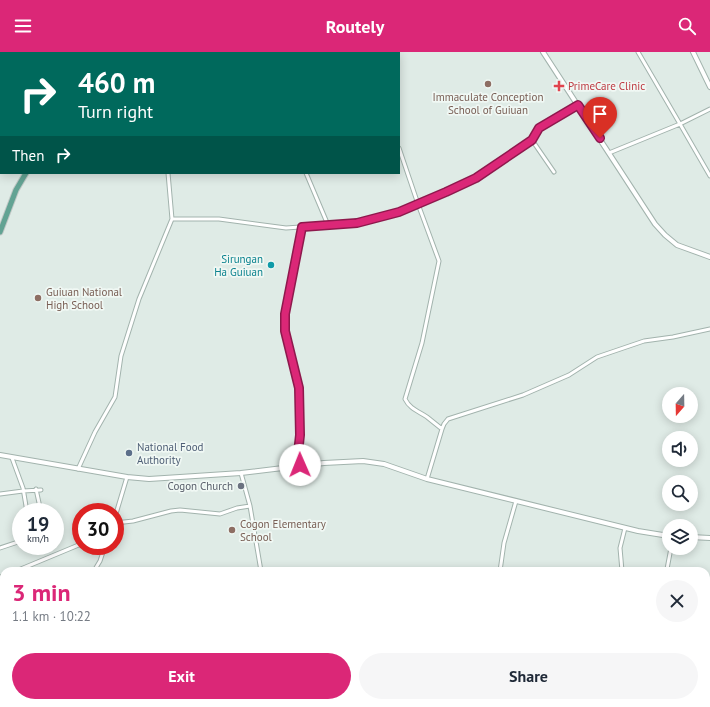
<!DOCTYPE html>
<meta charset="utf-8">
<style>
:root{--surface:#fff;--page:#f6f6f7;--text:#1f2937;--muted:#747a83;--accent:#db2777}
body{margin:0;font-family:"PT Sans",sans-serif;background:var(--page);color:var(--text);height:100vh;display:flex;flex-direction:column;font-size:15px;white-space:nowrap}
*{box-sizing:border-box;margin:0}
p{font-size:13px;color:var(--muted)}
.icon{flex:none;width:22px;height:22px;fill:none;stroke:currentColor;stroke-width:2;stroke-linecap:round;stroke-linejoin:round}
.map{position:relative;flex:1;overflow:hidden}
.panel{position:absolute;left:0px;top:515px;width:710px;height:140px;display:flex;flex-direction:column;background:var(--surface);border-radius:12px 12px 0 0;box-shadow:0 2px 10px #0003}
.panel>*{flex:none}
.top-card{position:absolute;left:0px;top:0px;width:400px;height:122px;box-shadow:0 2px 10px #0003;background:#00695c;color:#fff;overflow:hidden}
.needle{width:26px;rotate:200deg}
.tools{position:absolute;left:662px;top:335px;display:grid;gap:8px}
.tools a{display:grid;place-items:center;width:36px;height:36px;border-radius:50%;background:var(--surface);box-shadow:0 2px 10px #0003;font-size:20px}
.speed{position:absolute;left:12px;top:451px;display:flex;gap:8px;font-size:20px;font-weight:700;text-align:center}
.speed>*{display:grid;place-content:center;width:52px;height:52px;border-radius:50%;background:var(--surface);box-shadow:0 2px 10px #0003;line-height:1}
.speed small{font-size:10px;font-weight:400}
.speed .limit{border:6px solid #d22;background:#fff;color:#111}
.pin{position:absolute;display:grid;place-items:center;width:34px;height:34px;color:#fff;margin:-41px -17px;border-radius:50% 50% 50% 0;rotate:-45deg;box-shadow:0 0 4px #0007}
.pin .icon{rotate:45deg}
.me{position:absolute;width:44px;margin:-22px;rotate:359deg;stroke-linejoin:round;filter:drop-shadow(0 0 3px #0008)}
.turn{display:flex;align-items:center;gap:14px;height:84px;padding:0 12px;font-size:18px}
.turn .icon{width:52px;height:52px;stroke-width:2.5}
.turn b{display:block;font-size:28px;line-height:34px}
.then{display:flex;align-items:center;height:38px;padding:0 12px;background:#0003;gap:8px;font-size:15px}
.round{display:grid;place-items:center;flex:none;width:42px;height:42px;border-radius:21px;background:var(--page)}
.headline{display:flex;align-items:center;justify-content:space-between;height:68px;padding:0 12px}
h1{font-size:24px;font-weight:700;line-height:30px;color:var(--accent)}
.cta{display:flex;gap:8px;margin-top:auto;padding:8px 12px}
.cta a{flex:1;height:46px;border-radius:24px;background:var(--accent);color:#fff;font-size:16px;font-weight:700;line-height:46px;text-align:center}
.cta a+a{background:var(--page);color:var(--text)}
header{display:flex;justify-content:space-between;align-items:center;height:52px;padding:0 12px;background:var(--accent);color:#fff;font-size:18px;font-weight:700}
.map>svg:first-child{display:block}
.lines{fill:none;stroke-linecap:round;stroke-linejoin:round}
.minor-casing{stroke:#a2b3ad;stroke-width:5}
.tertiary-casing{stroke:#a2b3ad;stroke-width:6}
.primary-casing{stroke:#c1c8c6;stroke-width:7}
.minor{stroke:#fff;stroke-width:3}
.tertiary{stroke:#fff;stroke-width:4}
.primary{stroke:#62a393;stroke-width:5}
.route-casing{stroke:#8e194d;stroke-width:10}
.route{stroke:#db2777;stroke-width:7}
.education-dot{fill:#8d6e63;stroke:#f0f8f4;stroke-width:1.5}
.health-dot{fill:#e0444e;stroke:#f0f8f4;stroke-width:1.5}
.culture-dot{fill:#0f9aa8;stroke:#f0f8f4;stroke-width:1.5}
.service-dot{fill:#5c6f8a;stroke:#f0f8f4;stroke-width:1.5}
.worship-dot{fill:#6b7280;stroke:#f0f8f4;stroke-width:1.5}
.labels{text-anchor:middle;dominant-baseline:central;stroke-width:3.5;stroke-linejoin:round;paint-order:stroke}
.health-label{font-size:11px;fill:#be3a42;stroke:#f0f8f4;text-anchor:start}
.education-label{font-size:11px;fill:#785e54;stroke:#f0f8f4;text-anchor:start}
.culture-label{font-size:11px;fill:#0d838f;stroke:#f0f8f4;text-anchor:end}
.service-label{font-size:11px;fill:#4e5e75;stroke:#f0f8f4;text-anchor:start}
.worship-label{font-size:11px;fill:#5b616d;stroke:#f0f8f4;text-anchor:end}
</style>
<header><svg class="icon" aria-label="menu" viewBox="0 0 24 24"><path d="M4 6h16M4 12h16M4 18h16"/></svg>Routely<svg class="icon" aria-label="search" viewBox="0 0 24 24"><circle cx="10" cy="10" r="6"/><path d="M15 15l6 6"/></svg></header>
<div class="map">
<svg width="710" height="655" viewBox="0 0 710 655">
<rect width="100%" height="100%" fill="#dfebe6"/>
<g class="lines">
<defs>
<path id="minor" d="M358 0V1
M638 0 680 72 710 57
M0 2 1 4
M0 38H1
M532 88 554 120
M399 96 418 152 439 209 422 291 405 347C410 357 418 359 427 365 432 369 437 373 442 377L427 427
M609 101 680 72 710 124
M306 121 328 173
M172 167H219L286 176 357 171 399 160 446 140 476 126 532 88 539 76 578 53
M442 377 444 372 448 367 523 343 569 323 597 305 644 289 673 285 710 277
M12 406 23 436 27 460
M299 413 298 401 300 383 299 336 285 279V262L302 175
M78 417 95 380 115 345 121 304 139 247 172 167 168 121
M241 421 250 454 261 519
M36 437 41 460
M0 442 23 439 41 438
M115 465 127 425
M115 471 133 469 171 459 180 458 220 462 237 456 250 454
M55 481 58 480
M0 496 21 489
M667 517 671 496
M16 519 81 492
M94 519 100 509 105 494
M500 519 504 491 516 449
M622 519 620 496 625 476
M0 525 4 524
M103 651 106 655
M662 651 663 655
M694 651 701 655
M473 655 475 651"/>
<path id="tertiary" d="M543 0 655 172 665 183 677 193 710 205
M693 0 710 35
M349 1 351 0
M0 403 127 425 149 427 180 425 241 421 324 411 363 409 384 412 427 427 638 479 669 484
M691 485 710 486"/>
<path id="primary" d="M89 1 90 0
M0 180 16 138 26 121"/>
</defs>
<use href="#minor" class="minor-casing"/>
<use href="#tertiary" class="tertiary-casing"/>
<use href="#primary" class="primary-casing"/>
<use href="#minor" class="minor"/>
<use href="#tertiary" class="tertiary"/>
<use href="#primary" class="primary"/>
</g>
<g class="lines">
<defs>
<path id="route" d="M300 413 298 401 300 383 299 336 285 279V262L302 175 357 171 399 160 446 140 476 126 532 88 539 76 578 53 600 86"/>
</defs>
<use href="#route" class="route-casing"/>
<use href="#route" class="route"/>
</g>
<g class="education-dot">
<circle cx="488" cy="32" r="4"/>
<circle cx="38" cy="246" r="4"/>
<circle cx="232" cy="478" r="4"/>
</g>
<path class="health-dot" d="M557 28h4v4h4v4h-4v4h-4v-4h-4v-4h4z"/>
<circle class="culture-dot" cx="271" cy="213" r="4"/>
<circle class="service-dot" cx="129" cy="401" r="4"/>
<circle class="worship-dot" cx="241" cy="434" r="4"/>
<g class="labels">
<g class="health-label">
<text x="568" y="34">PrimeCare Clinic</text>
</g>
<g class="education-label">
<text x="488" y="45" text-anchor="middle">Immaculate Conception<tspan x="488" dy="13">School of Guiuan</tspan></text>
<text x="46" y="240">Guiuan National<tspan x="46" dy="13">High School</tspan></text>
<text x="240" y="472">Cogon Elementary<tspan x="240" dy="13">School</tspan></text>
</g>
<g class="culture-label">
<text x="263" y="207">Sirungan<tspan x="263" dy="13">Ha Guiuan</tspan></text>
</g>
<g class="service-label">
<text x="137" y="395">National Food<tspan x="137" dy="13">Authority</tspan></text>
</g>
<g class="worship-label">
<text x="233" y="434">Cogon Church</text>
</g>
</g>
</svg>
<div class="tools">
<a><svg class="needle" viewBox="-14 -14 28 28"><path d="M0-13l5 13h-10z" fill="#e53935"/><path d="M0 13l5-13h-10z" fill="#747a83"/></svg></a>
<a><svg class="icon" aria-label="sound" viewBox="0 0 24 24"><path d="M4 9h4l5-4v14l-5-4H4zM17 9q2 3 0 6"/></svg></a>
<a><svg class="icon" aria-label="search" viewBox="0 0 24 24"><circle cx="10" cy="10" r="6"/><path d="M15 15l6 6"/></svg></a>
<a><svg class="icon" aria-label="layers" viewBox="0 0 24 24"><path d="M12 4l9 5-9 5-9-5zM3 14l9 5 9-5"/></svg></a>
</div>
<div class="speed"><div>19<small>km/h</small></div><div class="limit">30</div></div>
<div class="pin" style="left:600px;top:86px;background:#d93025"><svg class="icon" aria-label="arrive" viewBox="0 0 24 24"><path d="M6 21V4h12l-3 4 3 4H6"/></svg></div>
<svg class="me" style="left:300px;top:413px" viewBox="-20 -20 40 40"><circle r="19" fill="#fff"/><path d="M0-13L10 11 0 6-10 11z" fill="#db2777"/></svg>
<div class="top-card">
<div class="turn"><svg class="icon" aria-label="right" viewBox="0 0 24 24"><path d="M7 20v-9h11M14 6l5 5-5 5"/></svg><div><b>460 m</b>Turn right</div></div>
<div class="then">Then<svg class="icon" aria-label="right" viewBox="0 0 24 24"><path d="M7 20v-9h11M14 6l5 5-5 5"/></svg></div>
</div>
<section class="panel">
<div class="headline"><div><h1>3 min</h1><p>1.1 km · 10:22</p></div><a class="round"><svg class="icon" aria-label="close" viewBox="0 0 24 24"><path d="M6 6l12 12M18 6L6 18"/></svg></a></div>
<div class="cta"><a>Exit</a><a>Share</a></div>
</section>
</div>
